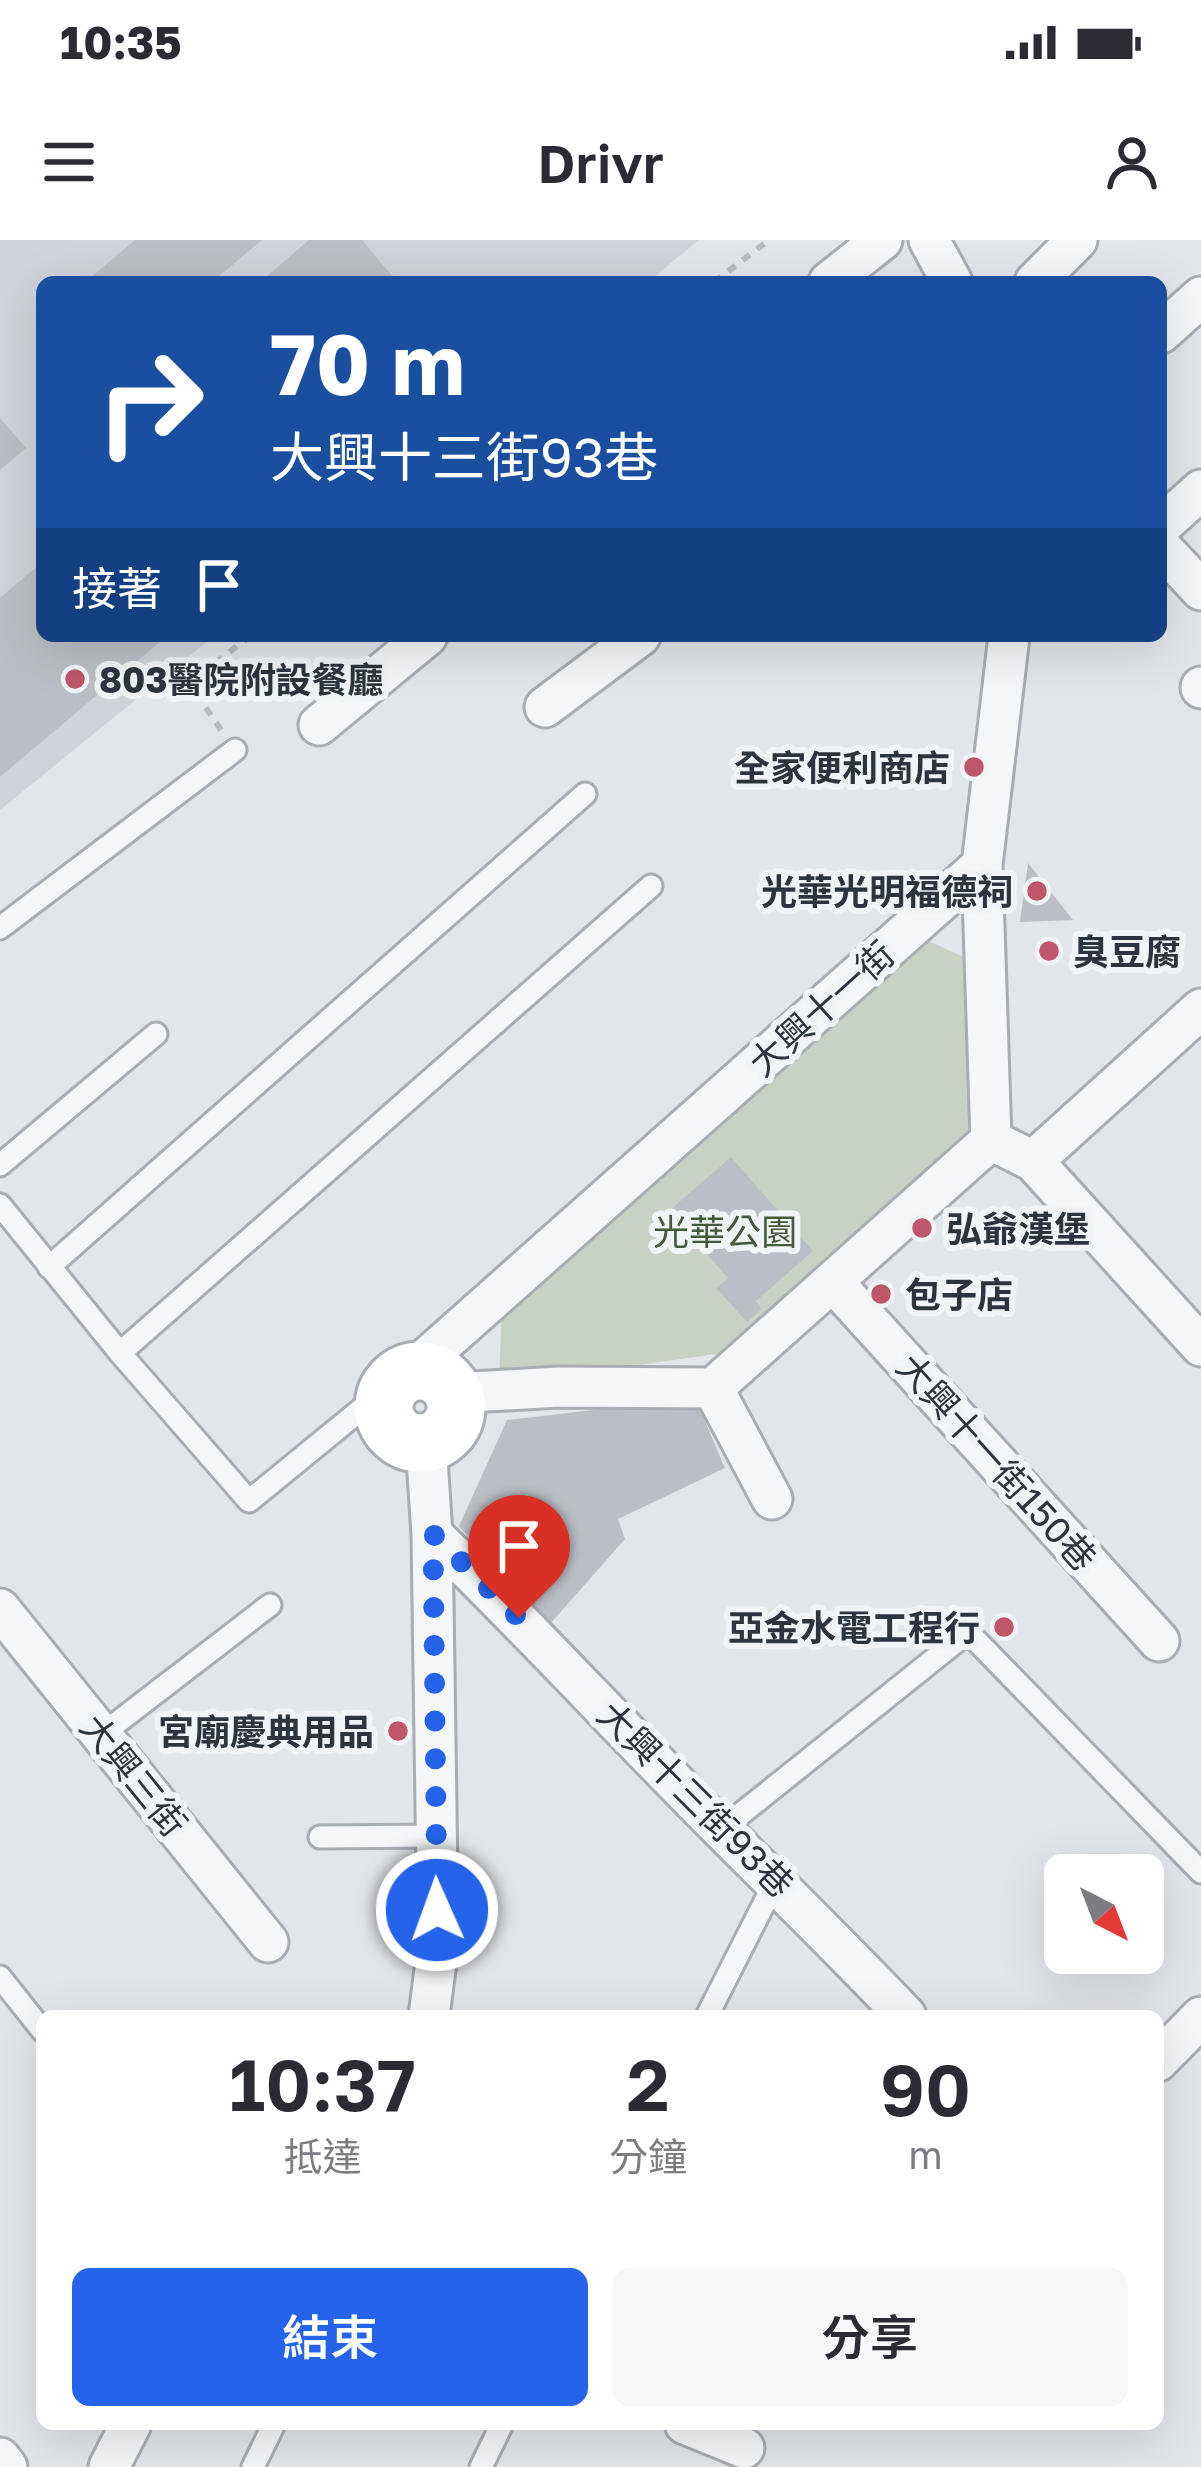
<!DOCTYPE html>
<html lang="zh-TW">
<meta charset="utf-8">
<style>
:root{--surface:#fff;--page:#f7f7f7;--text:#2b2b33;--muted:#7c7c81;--accent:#2563eb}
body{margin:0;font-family:"Golos Text","Noto Sans TC",sans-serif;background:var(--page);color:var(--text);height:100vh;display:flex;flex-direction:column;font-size:45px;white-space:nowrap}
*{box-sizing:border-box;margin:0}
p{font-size:39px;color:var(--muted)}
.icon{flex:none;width:66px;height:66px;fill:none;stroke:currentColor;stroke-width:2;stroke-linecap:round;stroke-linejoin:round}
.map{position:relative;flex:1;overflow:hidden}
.panel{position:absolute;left:36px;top:1770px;width:1128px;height:420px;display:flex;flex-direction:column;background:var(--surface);border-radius:18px;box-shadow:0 12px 48px #0002}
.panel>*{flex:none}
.top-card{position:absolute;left:36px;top:36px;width:1131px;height:366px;border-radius:18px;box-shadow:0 12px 48px #0002;background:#1a4fa0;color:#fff;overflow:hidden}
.needle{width:78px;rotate:138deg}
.controls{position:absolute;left:1044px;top:1614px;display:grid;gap:24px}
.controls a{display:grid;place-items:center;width:120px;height:120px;border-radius:18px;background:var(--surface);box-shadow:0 12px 48px #0002;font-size:60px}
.pin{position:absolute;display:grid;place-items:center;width:102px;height:102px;color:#fff;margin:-123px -51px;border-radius:50% 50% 50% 0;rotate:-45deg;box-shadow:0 0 12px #0007}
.pin .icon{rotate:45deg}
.me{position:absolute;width:132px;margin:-66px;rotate:358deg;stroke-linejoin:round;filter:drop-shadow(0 0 9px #0008)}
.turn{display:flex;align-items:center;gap:42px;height:252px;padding:0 36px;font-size:54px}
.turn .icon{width:156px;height:156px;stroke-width:2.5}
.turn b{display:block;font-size:84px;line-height:102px}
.then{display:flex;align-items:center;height:114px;padding:0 36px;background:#0003;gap:24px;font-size:45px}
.eta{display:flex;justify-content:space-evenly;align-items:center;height:204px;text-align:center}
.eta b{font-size:72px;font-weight:600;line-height:84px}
.button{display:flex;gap:24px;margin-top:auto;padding:24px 36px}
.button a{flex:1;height:138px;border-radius:18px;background:var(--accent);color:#fff;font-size:48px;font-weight:600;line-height:138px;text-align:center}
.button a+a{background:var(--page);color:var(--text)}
.status{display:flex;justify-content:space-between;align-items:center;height:84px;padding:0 60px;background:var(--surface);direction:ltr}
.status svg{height:33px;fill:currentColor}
header{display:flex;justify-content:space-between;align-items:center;height:156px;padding:0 36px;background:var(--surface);font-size:54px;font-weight:600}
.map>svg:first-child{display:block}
.built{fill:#d0d4da}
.green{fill:#c8d2c4}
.building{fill:#babfc5}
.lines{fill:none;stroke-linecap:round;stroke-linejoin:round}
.lane-casing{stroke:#a8acb3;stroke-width:27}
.street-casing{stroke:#a8acb3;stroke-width:45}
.secondary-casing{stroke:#a8acb3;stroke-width:63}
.path{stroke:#b8bcc0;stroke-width:6;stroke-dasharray:9 9;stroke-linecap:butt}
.lane{stroke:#f4f6f8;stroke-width:21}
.street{stroke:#f4f6f8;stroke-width:39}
.secondary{stroke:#fff;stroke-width:57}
.route{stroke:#2563eb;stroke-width:21;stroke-dasharray:0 37.8}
.poi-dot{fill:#bf566c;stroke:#f1f4f6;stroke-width:4.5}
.labels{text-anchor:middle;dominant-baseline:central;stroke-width:12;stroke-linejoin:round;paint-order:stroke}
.poi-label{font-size:36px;font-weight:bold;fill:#2c343f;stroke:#f1f4f6;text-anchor:start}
.street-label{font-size:36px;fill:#2c343f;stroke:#f1f4f6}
.park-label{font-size:36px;fill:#43593b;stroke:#f1f4f6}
</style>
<div class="status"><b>10:35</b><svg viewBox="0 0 49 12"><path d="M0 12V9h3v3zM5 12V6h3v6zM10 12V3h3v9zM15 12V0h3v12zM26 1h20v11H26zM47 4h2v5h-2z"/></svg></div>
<header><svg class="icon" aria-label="menu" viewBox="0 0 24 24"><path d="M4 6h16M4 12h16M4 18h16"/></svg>Drivr<svg class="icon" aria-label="person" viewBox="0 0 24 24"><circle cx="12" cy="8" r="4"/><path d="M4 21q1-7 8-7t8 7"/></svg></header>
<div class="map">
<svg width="1201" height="2227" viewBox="0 0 1201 2227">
<rect width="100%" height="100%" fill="#e2e5e9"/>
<path class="built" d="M0 0H699L648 42H42V396H214L0 570Z"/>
<path class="green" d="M917 696 973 721 986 879 821 1034 730 1112 499 1145 502 1060Z"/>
<path class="building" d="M135 0H262L212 42H91L89 39Z
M309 0H362L395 39 260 42Z
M0 178 26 208 0 230Z
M42 322V396H167L0 537V358Z
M1028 623 1073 680 1020 682Z
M731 917 813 1011 756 1061 762 1069 747 1082 716 1048 728 1038 669 971Z
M695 1158 725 1228 618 1279 625 1299 550 1384 459 1286 507 1180Z"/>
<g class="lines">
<defs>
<path id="lane" d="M0 688 235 510
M0 925 156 794
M0 965 120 1113 249 1261 391 1145
M49 1027 585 554
M120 1113 651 646
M101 1495 270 1365
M722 1589 968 1392 1201 1632
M320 1597 434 1596
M0 1737 42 1790
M707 1776 776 1640
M253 2227 274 2184
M481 2227 502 2184"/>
<path id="street" d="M929 0 952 42
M829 42 882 0
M1035 42 1077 0
M1161 93 1201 57
M1161 286 1201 250
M1161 307 1201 350
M1201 448V447
M545 467 640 396
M319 485 427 396
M991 900 1033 921 1201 1106
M1033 921 1201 769
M833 1042 1159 1401
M413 1130 982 625
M713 1148 772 1259
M454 1153 559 1147 713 1148 991 900 982 625 1009 396
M426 1204 432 1294 438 1706 429 1776
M432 1294C531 1390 623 1491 720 1588 782 1650 845 1712 906 1776
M0 1369 268 1702
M1158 1821 1201 1777
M685 2184 744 2208
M0 2218 7 2227
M109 2227 131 2184"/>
<path id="secondary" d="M384 1167a36 36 0 1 1 72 0a36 36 0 1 1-72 0Z"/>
</defs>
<use href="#lane" class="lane-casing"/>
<use href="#street" class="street-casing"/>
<use href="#secondary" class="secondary-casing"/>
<path class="path" d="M714 42 769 0
M221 490 189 443 250 396"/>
<use href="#lane" class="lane"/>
<use href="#street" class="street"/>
<use href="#secondary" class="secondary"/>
</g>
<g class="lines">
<path class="route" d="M437 1670 433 1294 519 1378"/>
</g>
<g class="poi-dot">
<circle cx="75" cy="439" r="12"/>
<circle cx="974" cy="527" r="12"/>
<circle cx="1037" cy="651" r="12"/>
<circle cx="1049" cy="711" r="12"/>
<circle cx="922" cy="988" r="12"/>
<circle cx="881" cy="1054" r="12"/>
<circle cx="1004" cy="1387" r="12"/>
<circle cx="398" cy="1491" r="12"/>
</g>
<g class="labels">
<g class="poi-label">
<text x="99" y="439">803醫院附設餐廳</text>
<text x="950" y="527" text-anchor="end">全家便利商店</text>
<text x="1013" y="651" text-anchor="end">光華光明福德祠</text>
<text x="1073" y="711">臭豆腐</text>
<text x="946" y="988">弘爺漢堡</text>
<text x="905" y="1054">包子店</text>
<text x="980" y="1387" text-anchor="end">亞金水電工程行</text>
<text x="374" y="1491" text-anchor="end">宮廟慶典用品</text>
</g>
<g class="street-label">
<text transform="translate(821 768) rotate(-42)">大興十一街</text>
<text transform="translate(997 1222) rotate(48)">大興十一街150巷</text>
<text transform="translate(134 1535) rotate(51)">大興三街</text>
<text transform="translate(696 1559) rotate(45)">大興十三街93巷</text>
</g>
<g class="park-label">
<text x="725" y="991">光華公園</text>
</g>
</g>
</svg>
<div class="controls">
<a><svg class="needle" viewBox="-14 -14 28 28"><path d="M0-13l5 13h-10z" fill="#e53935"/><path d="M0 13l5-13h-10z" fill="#7c7c81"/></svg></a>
</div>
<div class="pin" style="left:519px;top:1378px;background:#d93025"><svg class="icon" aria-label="arrive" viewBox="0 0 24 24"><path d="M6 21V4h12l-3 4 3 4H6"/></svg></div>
<svg class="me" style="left:437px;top:1670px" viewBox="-20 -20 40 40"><circle r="17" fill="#2563eb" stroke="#fff" stroke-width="3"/><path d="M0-11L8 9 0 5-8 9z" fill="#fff"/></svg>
<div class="top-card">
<div class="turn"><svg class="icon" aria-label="right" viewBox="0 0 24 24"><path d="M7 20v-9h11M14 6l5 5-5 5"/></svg><div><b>70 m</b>大興十三街93巷</div></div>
<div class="then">接著<svg class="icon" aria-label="arrive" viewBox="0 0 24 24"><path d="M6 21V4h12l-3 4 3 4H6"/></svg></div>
</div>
<section class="panel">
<div class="eta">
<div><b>10:37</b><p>抵達</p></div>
<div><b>2</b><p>分鐘</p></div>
<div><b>90</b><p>m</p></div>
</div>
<div class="button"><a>結束</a><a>分享</a></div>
</section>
</div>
